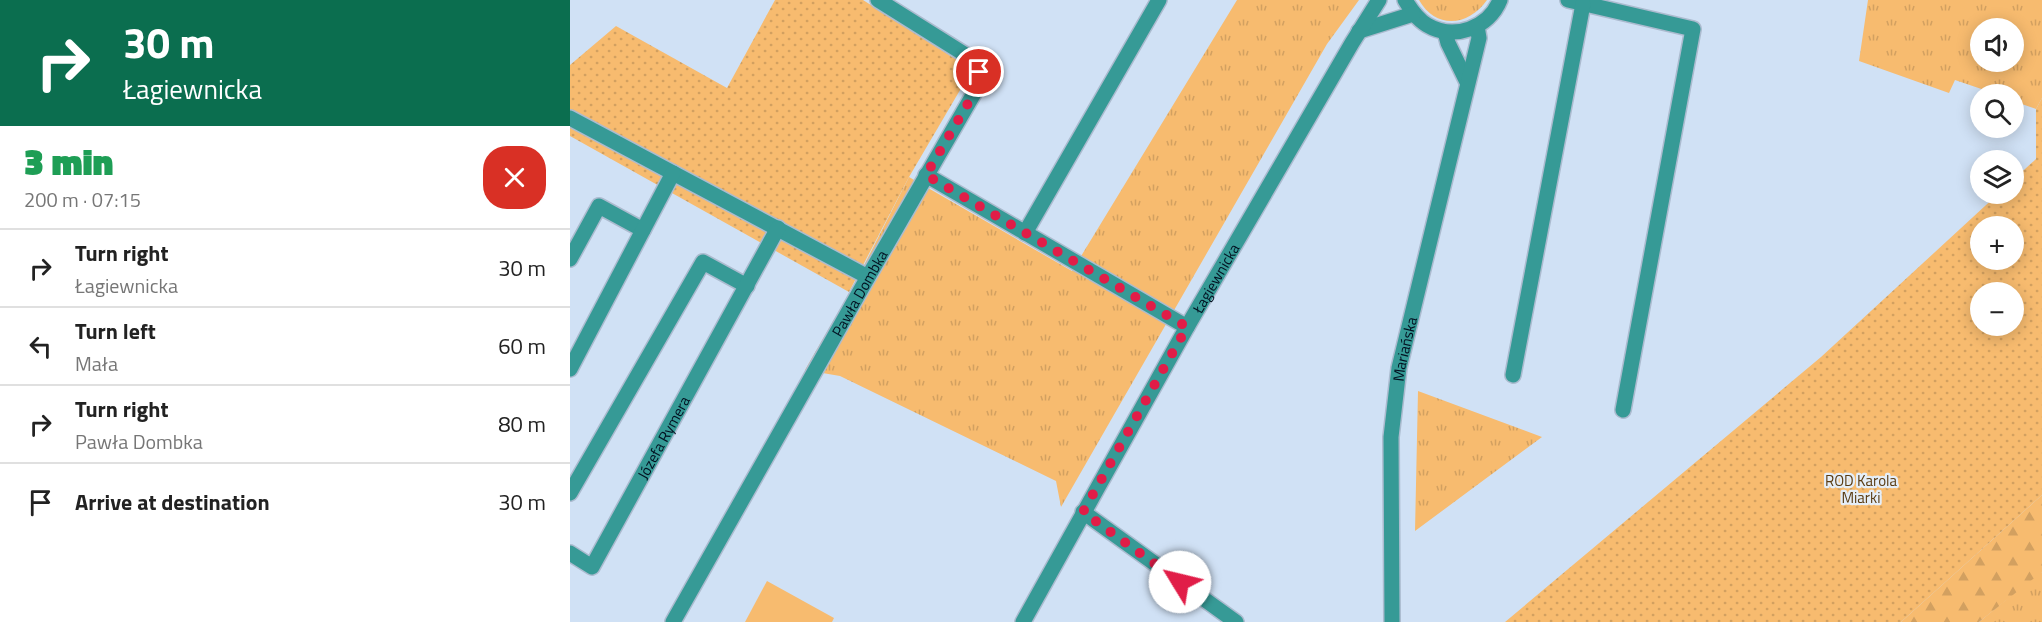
<!DOCTYPE html>
<meta charset="utf-8">
<style>
:root{--surface:#fff;--page:#f2f2f2;--text:#222;--muted:#767676;--line:#e0e0e0}
body{margin:0;font-family:"Titillium Web",sans-serif;background:var(--page);color:var(--text);height:100vh;display:flex;flex-direction:column;font-size:22px;white-space:nowrap}
*{box-sizing:border-box;margin:0}
p{font-size:20px;color:var(--muted)}
.icon{flex:none;width:33px;height:33px;fill:none;stroke:currentColor;stroke-width:2;stroke-linecap:round;stroke-linejoin:round}
.map{position:relative;flex:1;overflow:hidden}
.drawer{display:flex;flex-direction:column;background:var(--surface);width:570px}
.drawer>*{flex:none}
.guide{background:#0b6e4f;color:#fff;overflow:hidden}
.buttons{position:absolute;left:1400px;top:18px;display:grid;gap:12px}
.buttons a{display:grid;place-items:center;width:54px;height:54px;border-radius:50%;background:var(--surface);box-shadow:0 3px 15px #0003;font-size:30px}
.pin{position:absolute;display:grid;place-items:center;width:51px;height:51px;color:#fff;margin:-26px;border:3px solid #fff;border-radius:50%;box-shadow:0 2px 6px #0007}
.me{position:absolute;width:66px;margin:-33px;rotate:306deg;stroke-linejoin:round;filter:drop-shadow(0 0 4px #0008)}
.turn{display:flex;align-items:center;gap:21px;height:126px;padding:0 24px;font-size:27px}
.turn .icon{width:78px;height:78px;stroke-width:2.5}
.turn b{display:block;font-size:42px;line-height:51px}
.round{display:grid;place-items:center;flex:none;width:63px;height:63px;border-radius:24px;background:var(--page)}
.headline{display:flex;align-items:center;justify-content:space-between;height:102px;padding:0 24px}
h1{font-size:36px;font-weight:800;line-height:45px;color:#1e9e55}
ul{padding:0;list-style:none}
li{display:flex;align-items:center;gap:18px;height:78px;padding:0 24px;border-top:2px solid var(--line)}
li div{flex:1}
li b{display:block;font-size:22px}
li em{font-style:normal}
main{display:flex;flex:1;min-height:0}
.map>svg:first-child{display:block}
.grass{fill:url(#grass-tufts);fill-rule:evenodd}
.forest{fill:url(#forest-firs)}
.park{fill:url(#park-dots);fill-rule:evenodd}
.pitch{fill:#f7bb6f}
.lines{fill:none;stroke-linecap:round;stroke-linejoin:round}
.minor-casing{stroke:#abbbcf;stroke-width:18}
.minor{stroke:#369a96;stroke-width:15}
.route{stroke:#e11d48;stroke-width:10;stroke-dasharray:0 18}
.labels{text-anchor:middle;dominant-baseline:central;stroke-width:4.5;stroke-linejoin:round;paint-order:stroke}
.street-label{font-size:15px;fill:#021020;stroke:#e5eef8}
.park-label{font-size:15px;fill:#5a3c13;stroke:#e5eef8}
</style>
<main>
<section class="drawer">
<div class="guide">
<div class="turn"><svg class="icon" aria-label="right" viewBox="0 0 24 24"><path d="M7 20v-9h11M14 6l5 5-5 5"/></svg><div><b>30 m</b>Łagiewnicka</div></div>
</div>
<div class="headline"><div><h1>3 min</h1><p>200 m · 07:15</p></div><a class="round" style="background:#d93025;color:#fff"><svg class="icon" aria-label="close" viewBox="0 0 24 24"><path d="M6 6l12 12M18 6L6 18"/></svg></a></div>
<ul>
<li><svg class="icon" aria-label="right" viewBox="0 0 24 24"><path d="M7 20v-9h11M14 6l5 5-5 5"/></svg><div><b>Turn right</b><p>Łagiewnicka</p></div><em>30 m</em></li>
<li><svg class="icon" aria-label="left" viewBox="0 0 24 24"><path d="M17 20v-9H6M10 6l-5 5 5 5"/></svg><div><b>Turn left</b><p>Mała</p></div><em>60 m</em></li>
<li><svg class="icon" aria-label="right" viewBox="0 0 24 24"><path d="M7 20v-9h11M14 6l5 5-5 5"/></svg><div><b>Turn right</b><p>Pawła Dombka</p></div><em>80 m</em></li>
<li><svg class="icon" aria-label="arrive" viewBox="0 0 24 24"><path d="M6 21V4h12l-3 4 3 4H6"/></svg><div><b>Arrive at destination</b></div><em>30 m</em></li>
</ul>
</section>
<div class="map">
<svg width="1472" height="622" viewBox="0 0 1472 622">
<defs>
<pattern id="grass-tufts" width="24" height="20" patternUnits="userSpaceOnUse" patternTransform="scale(1.5)"><rect width="24" height="20" fill="#f7bb6f"/><path d="M3 7l-1-3M5 7V3M7 7l1-3M15 17l-1-3M17 17v-4M19 17l1-3" fill="none" stroke="#d2a060"/></pattern>
<pattern id="forest-firs" width="22" height="20" patternUnits="userSpaceOnUse" patternTransform="scale(1.5)"><rect width="22" height="20" fill="#f7bb6f"/><path d="M5 1l3.5 6h-7zM16 11l3.5 6h-7z" fill="#d2a060"/></pattern>
<pattern id="park-dots" width="8" height="8" patternUnits="userSpaceOnUse" patternTransform="scale(1.5)"><rect width="8" height="8" fill="#f7bb6f"/><path d="M2 2h.1M6 6h.1" fill="none" stroke="#d2a060" stroke-width="1.8" stroke-linecap="round"/></pattern>
</defs>
<rect width="100%" height="100%" fill="#d0e1f5"/>
<path class="grass" d="M667 0H789L757 44 491 507 486 481 270 376 235 370 284 285 339 177 502 271Z
M849 0H917C899 26 866 30 849 0Z
M1298 0H1472V98L1466 109 1443 101V94H1426L1385 80 1379 93 1289 61ZM1410 28H1443V62H1410Z
M848 391 972 437 845 531Z
M1472 572V622H1409L1469 573Z"/>
<path class="forest" d="M1472 495V572L1409 622H1331Z"/>
<path class="park" d="M205 0H293L387 60 393 85 339 177 279 292 0 136V65L46 26 157 88Z
M1472 98V495L1331 622H935L1251 357 1428 194H1443V180L1466 159V109ZM1410 226H1443V260H1410ZM1410 292H1443V326H1410Z"/>
<path class="pitch" d="M197 581 264 618 262 622H175Z"/>
<g class="lines">
<defs>
<g id="minor">
<path d="M835 0C841 10 847 19 857 25 884 41 919 28 930 0"/>
<path d="M998 0 1123 29 1053 410"/>
<path d="M789 31 843 14"/>
<path d="M875 32 878 43 897 82"/>
<path d="M0 118 298 277"/>
<path d="M356 175 617 327"/>
<path d="M455 233 589 0"/>
<path d="M0 259 29 206 73 230"/>
<path d="M0 369 103 173"/>
<path d="M943 375 1013 4"/>
<path d="M0 493 133 262 177 286"/>
<path d="M513 512 666 622"/>
<path id="s1" d="M0 553 22 567 208 228"/>
<path id="s2" d="M103 622 298 277 410 83C409 72 407 65 399 57L308 0"/>
<path id="s3" d="M453 622 617 327 782 43 809 0"/>
<path id="s4" d="M822 622 821 437 829 368 909 38 907 26"/>
</g>
</defs>
<use href="#minor" class="minor-casing"/>
<use href="#minor" class="minor"/>
</g>
<g class="lines">
<path class="route" d="M409 72 410 83 356 175 617 327 513 512 610 582"/>
</g>
<g class="labels">
<g class="street-label">
<text stroke="none"><textPath href="#s3" startOffset="394">Łagiewnicka</textPath></text>
<text stroke="none"><textPath href="#s2" startOffset="378">Pawła Dombka</textPath></text>
<text stroke="none"><textPath href="#s4" startOffset="274">Mariańska</textPath></text>
<text stroke="none"><textPath href="#s1" startOffset="174">Józefa Rymera</textPath></text>
</g>
<g class="park-label">
<text x="1291" y="480">ROD Karola<tspan x="1291" dy="17">Miarki</tspan></text>
</g>
</g>
</svg>
<div class="buttons">
<a><svg class="icon" aria-label="sound" viewBox="0 0 24 24"><path d="M4 9h4l5-4v14l-5-4H4zM17 9q2 3 0 6"/></svg></a>
<a><svg class="icon" aria-label="search" viewBox="0 0 24 24"><circle cx="10" cy="10" r="6"/><path d="M15 15l6 6"/></svg></a>
<a><svg class="icon" aria-label="layers" viewBox="0 0 24 24"><path d="M12 4l9 5-9 5-9-5zM3 14l9 5 9-5"/></svg></a>
<a>+</a>
<a>−</a>
</div>
<div class="pin" style="left:409px;top:72px;background:#d93025"><svg class="icon" aria-label="arrive" viewBox="0 0 24 24"><path d="M6 21V4h12l-3 4 3 4H6"/></svg></div>
<svg class="me" style="left:610px;top:582px" viewBox="-20 -20 40 40"><circle r="19" fill="#fff"/><path d="M0-13L10 11 0 6-10 11z" fill="#e11d48"/></svg>
</div>
</main>
